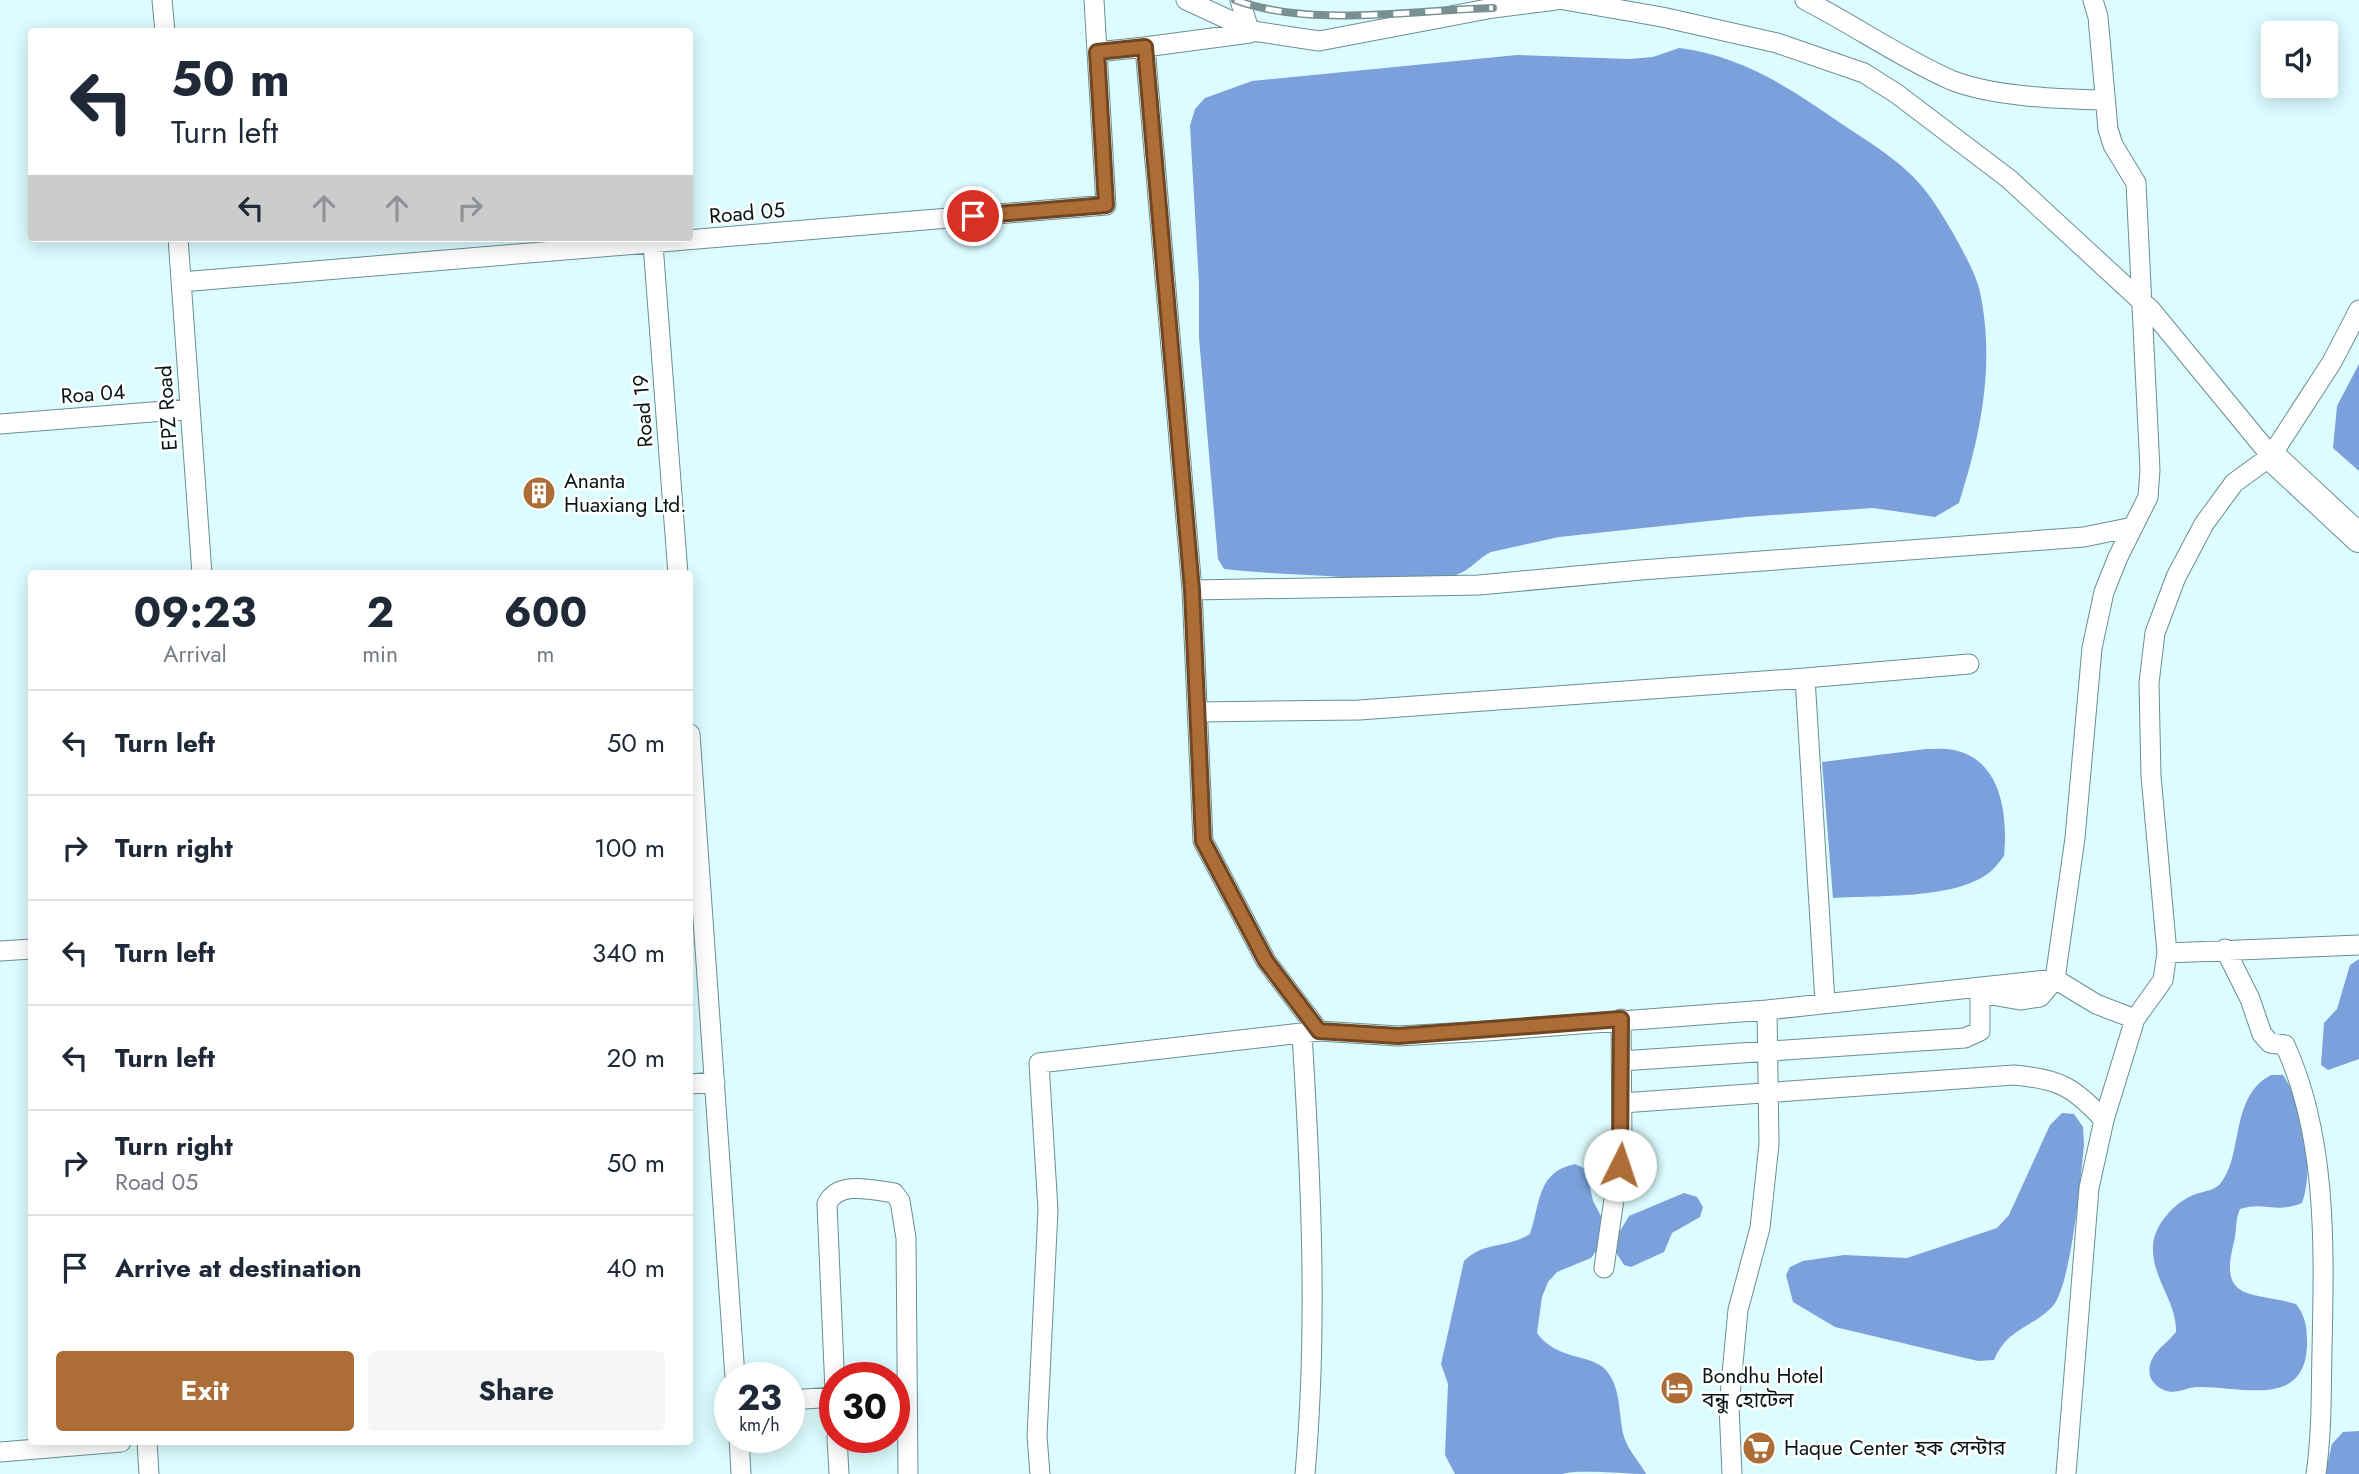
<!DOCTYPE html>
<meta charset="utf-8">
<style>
:root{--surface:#fff;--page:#f6f6f7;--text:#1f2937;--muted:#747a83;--line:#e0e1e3;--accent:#ad6d36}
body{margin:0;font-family:Jost,"Noto Sans Bengali",sans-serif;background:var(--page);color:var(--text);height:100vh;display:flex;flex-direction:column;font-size:26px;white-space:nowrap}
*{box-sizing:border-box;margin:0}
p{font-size:23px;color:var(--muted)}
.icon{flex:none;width:38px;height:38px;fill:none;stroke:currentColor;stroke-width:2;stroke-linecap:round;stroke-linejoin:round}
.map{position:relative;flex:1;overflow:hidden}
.sheet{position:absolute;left:28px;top:570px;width:665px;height:875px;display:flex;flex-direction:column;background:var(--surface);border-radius:7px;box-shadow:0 4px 18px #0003}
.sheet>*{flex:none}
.guide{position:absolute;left:28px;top:28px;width:665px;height:214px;border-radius:7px;box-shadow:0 4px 18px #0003;background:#fff;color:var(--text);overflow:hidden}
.fabs{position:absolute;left:2261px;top:21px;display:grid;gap:14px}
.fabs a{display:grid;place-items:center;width:77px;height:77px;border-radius:7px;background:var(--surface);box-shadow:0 4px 18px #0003;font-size:35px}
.speed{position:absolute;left:714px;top:1362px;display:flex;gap:14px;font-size:35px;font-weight:700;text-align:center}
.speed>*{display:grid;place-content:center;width:91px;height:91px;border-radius:50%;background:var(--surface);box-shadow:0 4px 18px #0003;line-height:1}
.speed small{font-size:18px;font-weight:400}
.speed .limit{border:10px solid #d22;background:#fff;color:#111}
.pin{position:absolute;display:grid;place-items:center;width:60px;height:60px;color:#fff;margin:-30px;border:4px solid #fff;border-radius:50%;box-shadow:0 2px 7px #0007}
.me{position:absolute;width:77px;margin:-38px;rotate:4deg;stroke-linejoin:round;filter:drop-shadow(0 0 5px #0008)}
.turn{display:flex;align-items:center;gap:24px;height:147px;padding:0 28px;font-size:32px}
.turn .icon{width:91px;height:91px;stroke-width:2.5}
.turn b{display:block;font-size:49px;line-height:60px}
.lanes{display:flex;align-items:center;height:66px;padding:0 28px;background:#0003;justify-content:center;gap:35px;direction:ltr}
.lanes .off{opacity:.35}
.eta{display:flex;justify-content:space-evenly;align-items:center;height:119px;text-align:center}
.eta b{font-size:42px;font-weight:700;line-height:49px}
.cta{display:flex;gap:14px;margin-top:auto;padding:14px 28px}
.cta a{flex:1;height:80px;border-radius:7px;background:var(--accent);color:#fff;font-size:28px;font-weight:700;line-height:80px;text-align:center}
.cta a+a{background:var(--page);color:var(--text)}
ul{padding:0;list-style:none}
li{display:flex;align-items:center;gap:21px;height:105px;padding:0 28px;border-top:2px solid var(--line)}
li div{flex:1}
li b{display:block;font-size:26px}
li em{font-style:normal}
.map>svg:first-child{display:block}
.water{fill:#7ba0db}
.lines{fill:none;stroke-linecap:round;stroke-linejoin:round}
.street-casing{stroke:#6a8f92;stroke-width:21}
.secondary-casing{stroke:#6a8f92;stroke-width:30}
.street{stroke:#fff;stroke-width:19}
.secondary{stroke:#fff;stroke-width:28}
.rail-casing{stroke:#799092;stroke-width:8}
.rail{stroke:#fff;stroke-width:5;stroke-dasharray:16;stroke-linecap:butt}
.route-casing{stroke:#704723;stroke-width:18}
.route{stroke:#ad6d36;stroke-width:12}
.labels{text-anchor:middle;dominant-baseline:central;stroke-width:5;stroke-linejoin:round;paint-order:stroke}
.street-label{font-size:21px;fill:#051415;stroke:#fff}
.poi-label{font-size:21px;fill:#051415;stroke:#fff;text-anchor:start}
</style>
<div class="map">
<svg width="2359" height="1474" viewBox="0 0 2359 1474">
<rect width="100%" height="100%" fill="#ddfcff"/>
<path class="water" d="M1679 48C1737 55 1786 85 1833 118 1865 140 1905 162 1928 194 1943 214 1973 265 1979 288 1996 361 1981 434 1959 503L1935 517 1873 508 1746 517 1559 537 1491 552C1477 559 1471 570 1456 575 1416 587 1368 579 1327 576 1292 574 1259 573 1224 569L1218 559 1199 338V284L1190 126 1195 109 1205 98 1252 81 1517 55 1629 59 1653 57Z
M2359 364V471L2333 448 2337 406Z
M1926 749C1935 749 1945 748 1954 750 2002 760 2008 816 2004 856 2000 861 1995 868 1990 872 1956 900 1875 895 1833 898L1822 762Z
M2359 959V1059L2328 1070 2321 1065 2324 1023 2337 1009 2350 965Z
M2271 1075H2283C2304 1106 2315 1167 2302 1203 2275 1214 2265 1201 2240 1209 2235 1220 2237 1230 2234 1242 2218 1303 2252 1291 2296 1304 2306 1317 2307 1328 2307 1344 2306 1411 2237 1385 2196 1387 2185 1388 2175 1395 2164 1390 2158 1388 2152 1382 2150 1376 2146 1355 2165 1346 2176 1332 2177 1301 2151 1278 2153 1245 2155 1223 2176 1201 2196 1194 2204 1191 2214 1191 2220 1184 2244 1156 2229 1097 2271 1075Z
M2062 1113 2074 1114 2083 1127 2084 1145C2081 1175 2071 1288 2052 1307 2030 1329 2008 1328 1994 1360L1978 1361 1835 1327 1793 1302 1786 1275 1790 1267 1803 1261 1844 1255 1907 1258 1997 1228 2009 1215 2050 1125Z
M1575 1164 1586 1169 1593 1201 1602 1218 1600 1246 1591 1258 1557 1272 1548 1282 1542 1297 1537 1333C1557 1361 1590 1353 1606 1370 1622 1389 1618 1415 1624 1437 1629 1452 1639 1461 1646 1474 1626 1474 1577 1469 1562 1474H1455L1445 1455 1448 1384 1441 1364 1464 1261C1484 1241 1506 1249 1530 1234 1541 1201 1537 1172 1575 1164Z
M1684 1193 1697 1197 1703 1207 1700 1217 1672 1233 1664 1252 1631 1267 1624 1265 1617 1254 1616 1238 1629 1216Z
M2359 1431V1474H2325L2332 1444 2343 1432Z"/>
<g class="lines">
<defs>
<path id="street" d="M162 0 165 32
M1186 0 1253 31 1319 41 1493 8 1556 0
M1564 0 1662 17 1777 43 1864 73 1897 94 2009 179 2151 310 2271 456
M1805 0C1854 25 1901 58 1951 80 1993 97 2060 99 2105 100
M1145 47 1250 33 1240 0
M178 238 202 574
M653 244 678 574
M181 282 1106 205 1094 0
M0 424 190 409
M1192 590 1479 585 1641 570 2084 537 2133 527
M1805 678 1969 664
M1197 712 1359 710 1805 678 1825 1002
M690 734 735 1377
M2225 949 2250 999 2262 1034 2270 1043 2285 1045C2328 1139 2324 1250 2322 1351 2321 1392 2322 1433 2316 1474
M0 951 32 949
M2167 953 2359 945
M1319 1031 1398 1036 1488 1031 1767 1010 2055 979 2096 1004 2135 1019
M1302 1034C1311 1180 1318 1328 1305 1474
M1621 1061 1965 1038 1980 1031V993L2020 1000 2040 997 2055 979 2075 838 2092 648 2104 592 2118 557 2148 497 2150 470 2136 183 2113 145 2108 129 2098 17 2093 0
M690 1084 715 1082
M1622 1103 2014 1075C2059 1079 2074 1087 2104 1120
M1604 1268 1622 1144 1621 1019
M835 1391 827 1204C838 1180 872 1190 894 1193L900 1201 906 1238 908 1474
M789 1400 835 1397
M739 1437 741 1474
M837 1437 839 1474
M147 1442 149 1474
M0 1452 121 1442
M1040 1474 1037 1436 1048 1210 1039 1063 1319 1031 1266 961 1203 841 1192 590 1145 47 1097 52
M1732 1474 1729 1406 1738 1310 1760 1228 1769 1144 1767 1010
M2066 1474 2089 1188 2104 1120 2135 1019 2163 980 2167 953 2151 776 2149 683 2155 633 2176 577 2204 524 2234 483 2271 456 2332 362 2359 310"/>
<path id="secondary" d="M2271 456 2359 538"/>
</defs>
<use href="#street" class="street-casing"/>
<use href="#secondary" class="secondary-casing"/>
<use href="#street" class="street"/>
<use href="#secondary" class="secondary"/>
<defs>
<path id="rail" d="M1235 0C1312 28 1412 10 1493 8"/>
</defs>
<use href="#rail" class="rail-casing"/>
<use href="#rail" class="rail"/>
</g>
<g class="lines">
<defs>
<path id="route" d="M973 216 1106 205 1097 52 1145 47 1192 590 1203 841 1266 961 1319 1031 1398 1036 1621 1019 1620 1165"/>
</defs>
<use href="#route" class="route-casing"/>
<use href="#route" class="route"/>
</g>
<defs>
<symbol id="building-disc" viewBox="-11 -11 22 22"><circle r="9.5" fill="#ad6d36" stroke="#fff"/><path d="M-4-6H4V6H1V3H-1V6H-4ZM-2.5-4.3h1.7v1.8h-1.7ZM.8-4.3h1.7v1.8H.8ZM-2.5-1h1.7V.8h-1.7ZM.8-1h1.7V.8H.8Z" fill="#fff"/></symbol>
<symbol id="hotel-disc" viewBox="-11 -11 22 22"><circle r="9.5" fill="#ad6d36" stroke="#fff"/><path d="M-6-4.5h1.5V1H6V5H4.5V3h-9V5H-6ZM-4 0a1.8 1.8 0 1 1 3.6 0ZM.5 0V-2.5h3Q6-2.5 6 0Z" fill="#fff"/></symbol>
<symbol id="supermarket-disc" viewBox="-11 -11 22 22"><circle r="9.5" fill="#ad6d36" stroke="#fff"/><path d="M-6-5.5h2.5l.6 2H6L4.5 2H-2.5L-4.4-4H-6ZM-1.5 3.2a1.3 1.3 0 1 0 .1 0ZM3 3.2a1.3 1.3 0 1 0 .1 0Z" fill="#fff"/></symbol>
</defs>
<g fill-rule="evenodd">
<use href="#building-disc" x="520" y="474" width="38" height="38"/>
<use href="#hotel-disc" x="1658" y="1369" width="38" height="38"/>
<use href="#supermarket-disc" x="1740" y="1429" width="38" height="38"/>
</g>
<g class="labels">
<g class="street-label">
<text transform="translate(747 213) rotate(-5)">Road 05</text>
<text transform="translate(93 394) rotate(-4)">Roa 04</text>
<text transform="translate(167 408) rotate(-94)">EPZ Road</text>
<text transform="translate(643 411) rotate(-94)">Road 19</text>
</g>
<g class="poi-label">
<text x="564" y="481">Ananta<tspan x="564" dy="24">Huaxiang Ltd.</tspan></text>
<text x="1702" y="1376">Bondhu Hotel<tspan x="1702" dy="24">বন্ধু হোটেল</tspan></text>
<text x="1784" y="1448">Haque Center হক সেন্টার</text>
</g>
</g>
</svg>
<div class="fabs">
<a><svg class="icon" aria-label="sound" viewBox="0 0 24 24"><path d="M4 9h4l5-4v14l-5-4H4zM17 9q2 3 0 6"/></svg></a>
</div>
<div class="speed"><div>23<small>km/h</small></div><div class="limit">30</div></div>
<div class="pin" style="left:973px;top:216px;background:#d93025"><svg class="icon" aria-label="arrive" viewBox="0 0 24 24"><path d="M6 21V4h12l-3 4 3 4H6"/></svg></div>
<svg class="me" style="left:1620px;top:1165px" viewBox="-20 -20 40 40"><circle r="19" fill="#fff"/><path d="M0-13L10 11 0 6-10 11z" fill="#ad6d36"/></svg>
<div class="guide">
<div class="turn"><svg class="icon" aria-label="left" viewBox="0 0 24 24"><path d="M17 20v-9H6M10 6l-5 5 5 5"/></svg><div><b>50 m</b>Turn left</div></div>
<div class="lanes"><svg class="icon" aria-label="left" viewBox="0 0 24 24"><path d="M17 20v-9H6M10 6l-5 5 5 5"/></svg><svg class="icon off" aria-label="ahead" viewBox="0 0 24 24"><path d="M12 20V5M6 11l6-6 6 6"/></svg><svg class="icon off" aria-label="ahead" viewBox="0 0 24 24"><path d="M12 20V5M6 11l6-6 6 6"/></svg><svg class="icon off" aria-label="right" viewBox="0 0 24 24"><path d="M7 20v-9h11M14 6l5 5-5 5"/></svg></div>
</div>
<section class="sheet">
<div class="eta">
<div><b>09:23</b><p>Arrival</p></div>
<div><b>2</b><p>min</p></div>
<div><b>600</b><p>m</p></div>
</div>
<ul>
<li><svg class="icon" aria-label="left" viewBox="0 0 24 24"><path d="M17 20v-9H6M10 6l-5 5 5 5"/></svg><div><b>Turn left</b></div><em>50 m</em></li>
<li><svg class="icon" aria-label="right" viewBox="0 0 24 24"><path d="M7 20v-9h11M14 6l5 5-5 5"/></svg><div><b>Turn right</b></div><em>100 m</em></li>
<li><svg class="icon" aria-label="left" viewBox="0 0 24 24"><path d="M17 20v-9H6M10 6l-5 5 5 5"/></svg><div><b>Turn left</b></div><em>340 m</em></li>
<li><svg class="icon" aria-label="left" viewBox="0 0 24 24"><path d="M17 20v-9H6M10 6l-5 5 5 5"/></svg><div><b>Turn left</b></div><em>20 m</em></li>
<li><svg class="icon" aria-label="right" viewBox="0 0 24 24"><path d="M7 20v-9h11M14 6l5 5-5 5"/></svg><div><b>Turn right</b><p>Road 05</p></div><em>50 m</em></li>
<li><svg class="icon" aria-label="arrive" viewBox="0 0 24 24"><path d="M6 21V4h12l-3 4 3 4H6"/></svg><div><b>Arrive at destination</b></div><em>40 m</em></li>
</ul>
<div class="cta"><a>Exit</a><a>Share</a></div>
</section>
</div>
